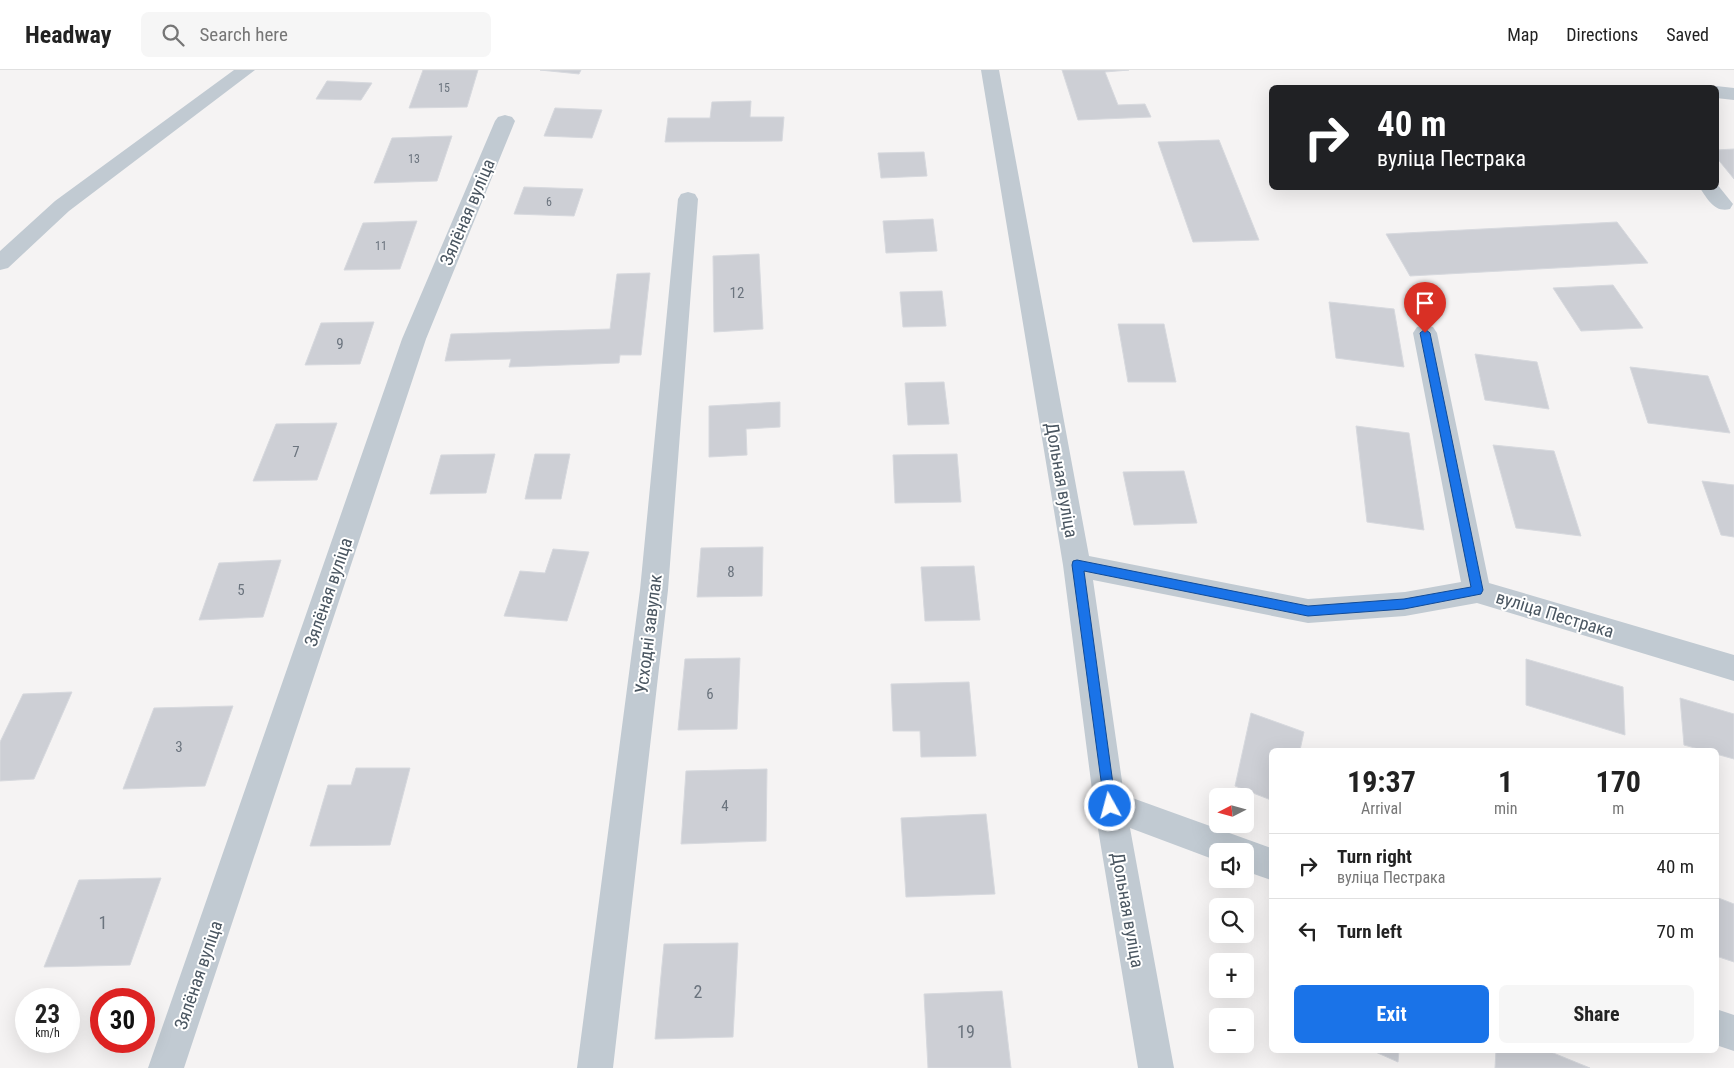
<!DOCTYPE html>
<meta charset="utf-8">
<style>
:root{--surface:#fff;--page:#f6f6f6;--text:#222;--muted:#767676;--line:#e0e0e0;--accent:#1a73e8}
body{margin:0;font-family:"Roboto Condensed",sans-serif;background:var(--page);color:var(--text);height:100vh;display:flex;flex-direction:column;font-size:19px;white-space:nowrap}
*{box-sizing:border-box;margin:0}
p{font-size:16px;color:var(--muted)}
.icon{flex:none;width:28px;height:28px;fill:none;stroke:currentColor;stroke-width:2;stroke-linecap:round;stroke-linejoin:round}
.map{position:relative;flex:1;overflow:hidden}
.side{position:absolute;left:1269px;top:678px;width:450px;height:305px;display:flex;flex-direction:column;background:var(--surface);border-radius:8px;box-shadow:0 5px 20px #0002}
.side>*{flex:none}
.top-card{position:absolute;left:1269px;top:15px;width:450px;height:105px;border-radius:8px;box-shadow:0 5px 20px #0002;background:#202124;color:#fff;overflow:hidden}
.needle{width:32px;rotate:264deg}
.fabs{position:absolute;left:1209px;top:718px;display:grid;gap:10px}
.fabs a{display:grid;place-items:center;width:45px;height:45px;border-radius:8px;background:var(--surface);box-shadow:0 5px 20px #0002;font-size:25px}
.speed{position:absolute;left:15px;top:918px;display:flex;gap:10px;font-size:25px;font-weight:700;text-align:center}
.speed>*{display:grid;place-content:center;width:65px;height:65px;border-radius:50%;background:var(--surface);box-shadow:0 5px 20px #0002;line-height:1}
.speed small{font-size:12px;font-weight:400}
.speed .limit{border:8px solid #d22;background:#fff;color:#111}
.pin{position:absolute;display:grid;place-items:center;width:42px;height:42px;color:#fff;margin:-51px -21px;border-radius:50% 50% 50% 0;rotate:-45deg;box-shadow:0 0 5px #0007}
.pin .icon{rotate:45deg}
.me{position:absolute;width:55px;margin:-28px;rotate:353deg;stroke-linejoin:round;filter:drop-shadow(0 0 4px #0008)}
.turn{display:flex;align-items:center;gap:18px;height:105px;padding:0 25px;font-size:22px}
.turn .icon{width:65px;height:65px;stroke-width:2.5}
.turn b{display:block;font-size:35px;line-height:42px}
.eta{display:flex;justify-content:space-evenly;align-items:center;height:85px;text-align:center}
.eta b{font-size:30px;font-weight:700;line-height:35px}
.cta{display:flex;gap:10px;margin-top:auto;padding:10px 25px}
.cta a{flex:1;height:58px;border-radius:8px;background:var(--accent);color:#fff;font-size:20px;font-weight:700;line-height:58px;text-align:center}
.cta a+a{background:var(--page);color:var(--text)}
ul{padding:0;list-style:none}
li{display:flex;align-items:center;gap:15px;height:65px;padding:0 25px;border-top:1px solid var(--line)}
li div{flex:1}
li b{display:block;font-size:19px}
li em{font-style:normal}
header{display:flex;align-items:center;gap:30px;box-sizing:border-box;height:70px;padding:0 25px;background:var(--surface);border-bottom:1px solid var(--line)}
header strong{font-size:24px}
nav{display:flex;gap:28px;margin-inline-start:auto;font-size:18px}
.search{width:350px;height:45px;background:var(--page);display:flex;align-items:center;gap:12px;box-sizing:border-box;padding:0 18px;border-radius:8px;color:var(--muted);font-size:19px}
.map>svg:first-child{display:block}
.building{fill:#cdcfd5;stroke:#d7d9de}
.lines{fill:none;stroke-linecap:round;stroke-linejoin:round}
.minor{fill:#c1cad2;fill-rule:evenodd}
.route{fill:#1a73e8;stroke:#114b97}
.labels{text-anchor:middle;dominant-baseline:central;stroke-width:4;stroke-linejoin:round;paint-order:stroke}
.far-number-label{font-size:12px;fill:#6b747e}
.number-label{font-size:15px;fill:#6b747e}
.street-label{font-size:18px;fill:#4a5661;stroke:#fff}
.near-number-label{font-size:18px;fill:#6b747e}
</style>
<header>
<strong>Headway</strong>
<div class="search"><svg class="icon" aria-label="search" viewBox="0 0 24 24"><circle cx="10" cy="10" r="6"/><path d="M15 15l6 6"/></svg>Search here</div>
<nav><a>Map</a><a>Directions</a><a>Saved</a></nav>
</header>
<div class="map">
<svg width="1734" height="998" viewBox="0 0 1734 998">
<rect width="100%" height="100%" fill="#f5f3f3"/>
<path class="building" d="M423 0H478L467 37 409 38Z
M540 0H581L579 4Z
M1062 0H1129L1105 2 1118 35 1145 34 1151 47 1078 50Z
M327 11 372 13 361 30 316 29Z
M751 31 750 47H784L782 71 665 72 668 48H710L712 32Z
M555 38 602 40 592 68 544 66Z
M452 66 437 111 374 113 392 68Z
M1219 70 1259 170 1193 172 1158 72Z
M1734 79V109L1716 87V80Z
M924 82 927 106 881 108 878 83Z
M524 117 583 119 574 146 514 144Z
M933 149 937 181 886 183 883 151Z
M417 151 400 199 344 200 363 153Z
M1617 152 1648 193 1410 206 1386 164Z
M759 184 763 259 714 262 713 186Z
M650 203 641 285H620L619 293 509 297 511 289 445 291 451 264 610 259 617 204Z
M1613 215 1643 258 1581 261 1553 218Z
M942 221 946 256 903 257 900 222Z
M1329 232 1394 239 1404 297 1336 288Z
M374 252 360 294 305 295 321 253Z
M1118 254H1164L1176 312H1128Z
M1475 284 1537 292 1549 339 1485 330Z
M1630 297 1708 306 1730 363 1648 353Z
M944 312 949 354 908 355 905 313Z
M780 332V357L746 359 747 385 709 387V336Z
M337 353 317 410 253 411 276 354Z
M1356 356 1409 363 1424 460 1367 452Z
M1493 375 1554 381 1581 466 1516 458Z
M495 384 486 423 430 424 441 385Z
M535 384H570L561 429H525Z
M957 384 961 432 895 433 893 385Z
M1184 401 1197 453 1134 455 1123 402Z
M1702 411 1734 415V467L1721 465Z
M763 477 762 526 697 527 701 478Z
M553 479 589 482 567 551 504 546 520 501 545 503Z
M281 490 263 547 199 550 219 493Z
M974 496 980 550 925 551 921 497Z
M740 588 737 659 678 660 685 589Z
M1526 589 1623 617 1625 665 1526 635Z
M969 612 976 686 921 687 920 661H893L891 614Z
M72 622 34 709 0 711V672L23 624Z
M1680 628 1734 644V689L1716 684V680H1702L1684 675Z
M233 636 205 716 123 719 154 638Z
M1251 643 1304 662 1300 680H1271V730L1235 716Z
M356 698H410L390 775 310 776 328 715H351Z
M767 699 766 771 681 774 686 701Z
M986 744 995 824 906 827 901 748Z
M161 808 130 895 44 897 79 810Z
M1716 827 1734 834V892L1716 886Z
M738 873 733 967 655 969 664 874Z
M1002 921 1011 998H928L924 924Z
M1371 980H1399L1398 992Z
M1496 980H1546L1590 998H1495Z"/>
<g class="lines">
<path class="minor" d="M234 0H255L69 141 8 198 0 200V181L55 131Z
M981 0H999L1089 486 1308 529 1405 522 1461 512 1413 263 1417 257 1425 255 1433 257 1437 263 1489 513 1734 585V611L1477 533 1405 546 1308 553 1093 510 1124 725 1271 778V810L1245 801V781H1218V791L1130 758 1174 998H1138L1094 735 1063 495Z
M1716 16 1734 18V30L1716 28V18H1711Z
M505 45 512 47 515 51 426 269 184 998H148L402 269 495 51 498 47Z
M1716 113 1733 134 1730 139C1715 143 1708 130 1700 118H1716Z
M688 122 695 124 698 129 668 520 613 998H577L640 520 678 129 681 124Z
M1716 939 1734 945V981L1716 975Z"/>
</g>
<path class="route" d="M1425 259 1430 263 1483 520 1481 524 1404 539 1308 546 1084 501 1116 736 1114 740 1110 742 1105 740 1072 495 1073 491 1077 490 1308 536 1404 529 1471 517 1420 263Z"/>
<g class="labels">
<g class="far-number-label">
<text x="444" y="18">15</text>
<text x="414" y="89">13</text>
<text x="549" y="132">6</text>
<text x="381" y="176">11</text>
</g>
<g class="number-label">
<text x="737" y="223">12</text>
<text x="340" y="274">9</text>
<text x="296" y="382">7</text>
<text x="731" y="502">8</text>
<text x="241" y="520">5</text>
<text x="710" y="624">6</text>
<text x="179" y="677">3</text>
<text x="725" y="736">4</text>
</g>
<g class="street-label">
<text transform="translate(467 142) rotate(-67)">Зялёная вуліца</text>
<text transform="translate(1062 410) rotate(80)">Дольная вуліца</text>
<text transform="translate(328 522) rotate(-71)">Зялёная вуліца</text>
<text transform="translate(1555 544) rotate(17)">вуліца Пестрака</text>
<text transform="translate(648 564) rotate(-83)">Усходні завулак</text>
<text transform="translate(1128 840) rotate(80)">Дольная вуліца</text>
<text transform="translate(198 905) rotate(-71)">Зялёная вуліца</text>
</g>
<g class="near-number-label">
<text x="103" y="852">1</text>
<text x="698" y="921">2</text>
<text x="966" y="961">19</text>
</g>
</g>
</svg>
<div class="fabs">
<a><svg class="needle" viewBox="-14 -14 28 28"><path d="M0-13l5 13h-10z" fill="#e53935"/><path d="M0 13l5-13h-10z" fill="#767676"/></svg></a>
<a><svg class="icon" aria-label="sound" viewBox="0 0 24 24"><path d="M4 9h4l5-4v14l-5-4H4zM17 9q2 3 0 6"/></svg></a>
<a><svg class="icon" aria-label="search" viewBox="0 0 24 24"><circle cx="10" cy="10" r="6"/><path d="M15 15l6 6"/></svg></a>
<a>+</a>
<a>−</a>
</div>
<div class="speed"><div>23<small>km/h</small></div><div class="limit">30</div></div>
<div class="pin" style="left:1425px;top:263px;background:#d93025"><svg class="icon" aria-label="arrive" viewBox="0 0 24 24"><path d="M6 21V4h12l-3 4 3 4H6"/></svg></div>
<svg class="me" style="left:1110px;top:736px" viewBox="-20 -20 40 40"><circle r="17" fill="#1a73e8" stroke="#fff" stroke-width="3"/><path d="M0-11L8 9 0 5-8 9z" fill="#fff"/></svg>
<div class="top-card">
<div class="turn"><svg class="icon" aria-label="right" viewBox="0 0 24 24"><path d="M7 20v-9h11M14 6l5 5-5 5"/></svg><div><b>40 m</b>вуліца Пестрака</div></div>
</div>
<section class="side">
<div class="eta">
<div><b>19:37</b><p>Arrival</p></div>
<div><b>1</b><p>min</p></div>
<div><b>170</b><p>m</p></div>
</div>
<ul>
<li><svg class="icon" aria-label="right" viewBox="0 0 24 24"><path d="M7 20v-9h11M14 6l5 5-5 5"/></svg><div><b>Turn right</b><p>вуліца Пестрака</p></div><em>40 m</em></li>
<li><svg class="icon" aria-label="left" viewBox="0 0 24 24"><path d="M17 20v-9H6M10 6l-5 5 5 5"/></svg><div><b>Turn left</b></div><em>70 m</em></li>
</ul>
<div class="cta"><a>Exit</a><a>Share</a></div>
</section>
</div>
